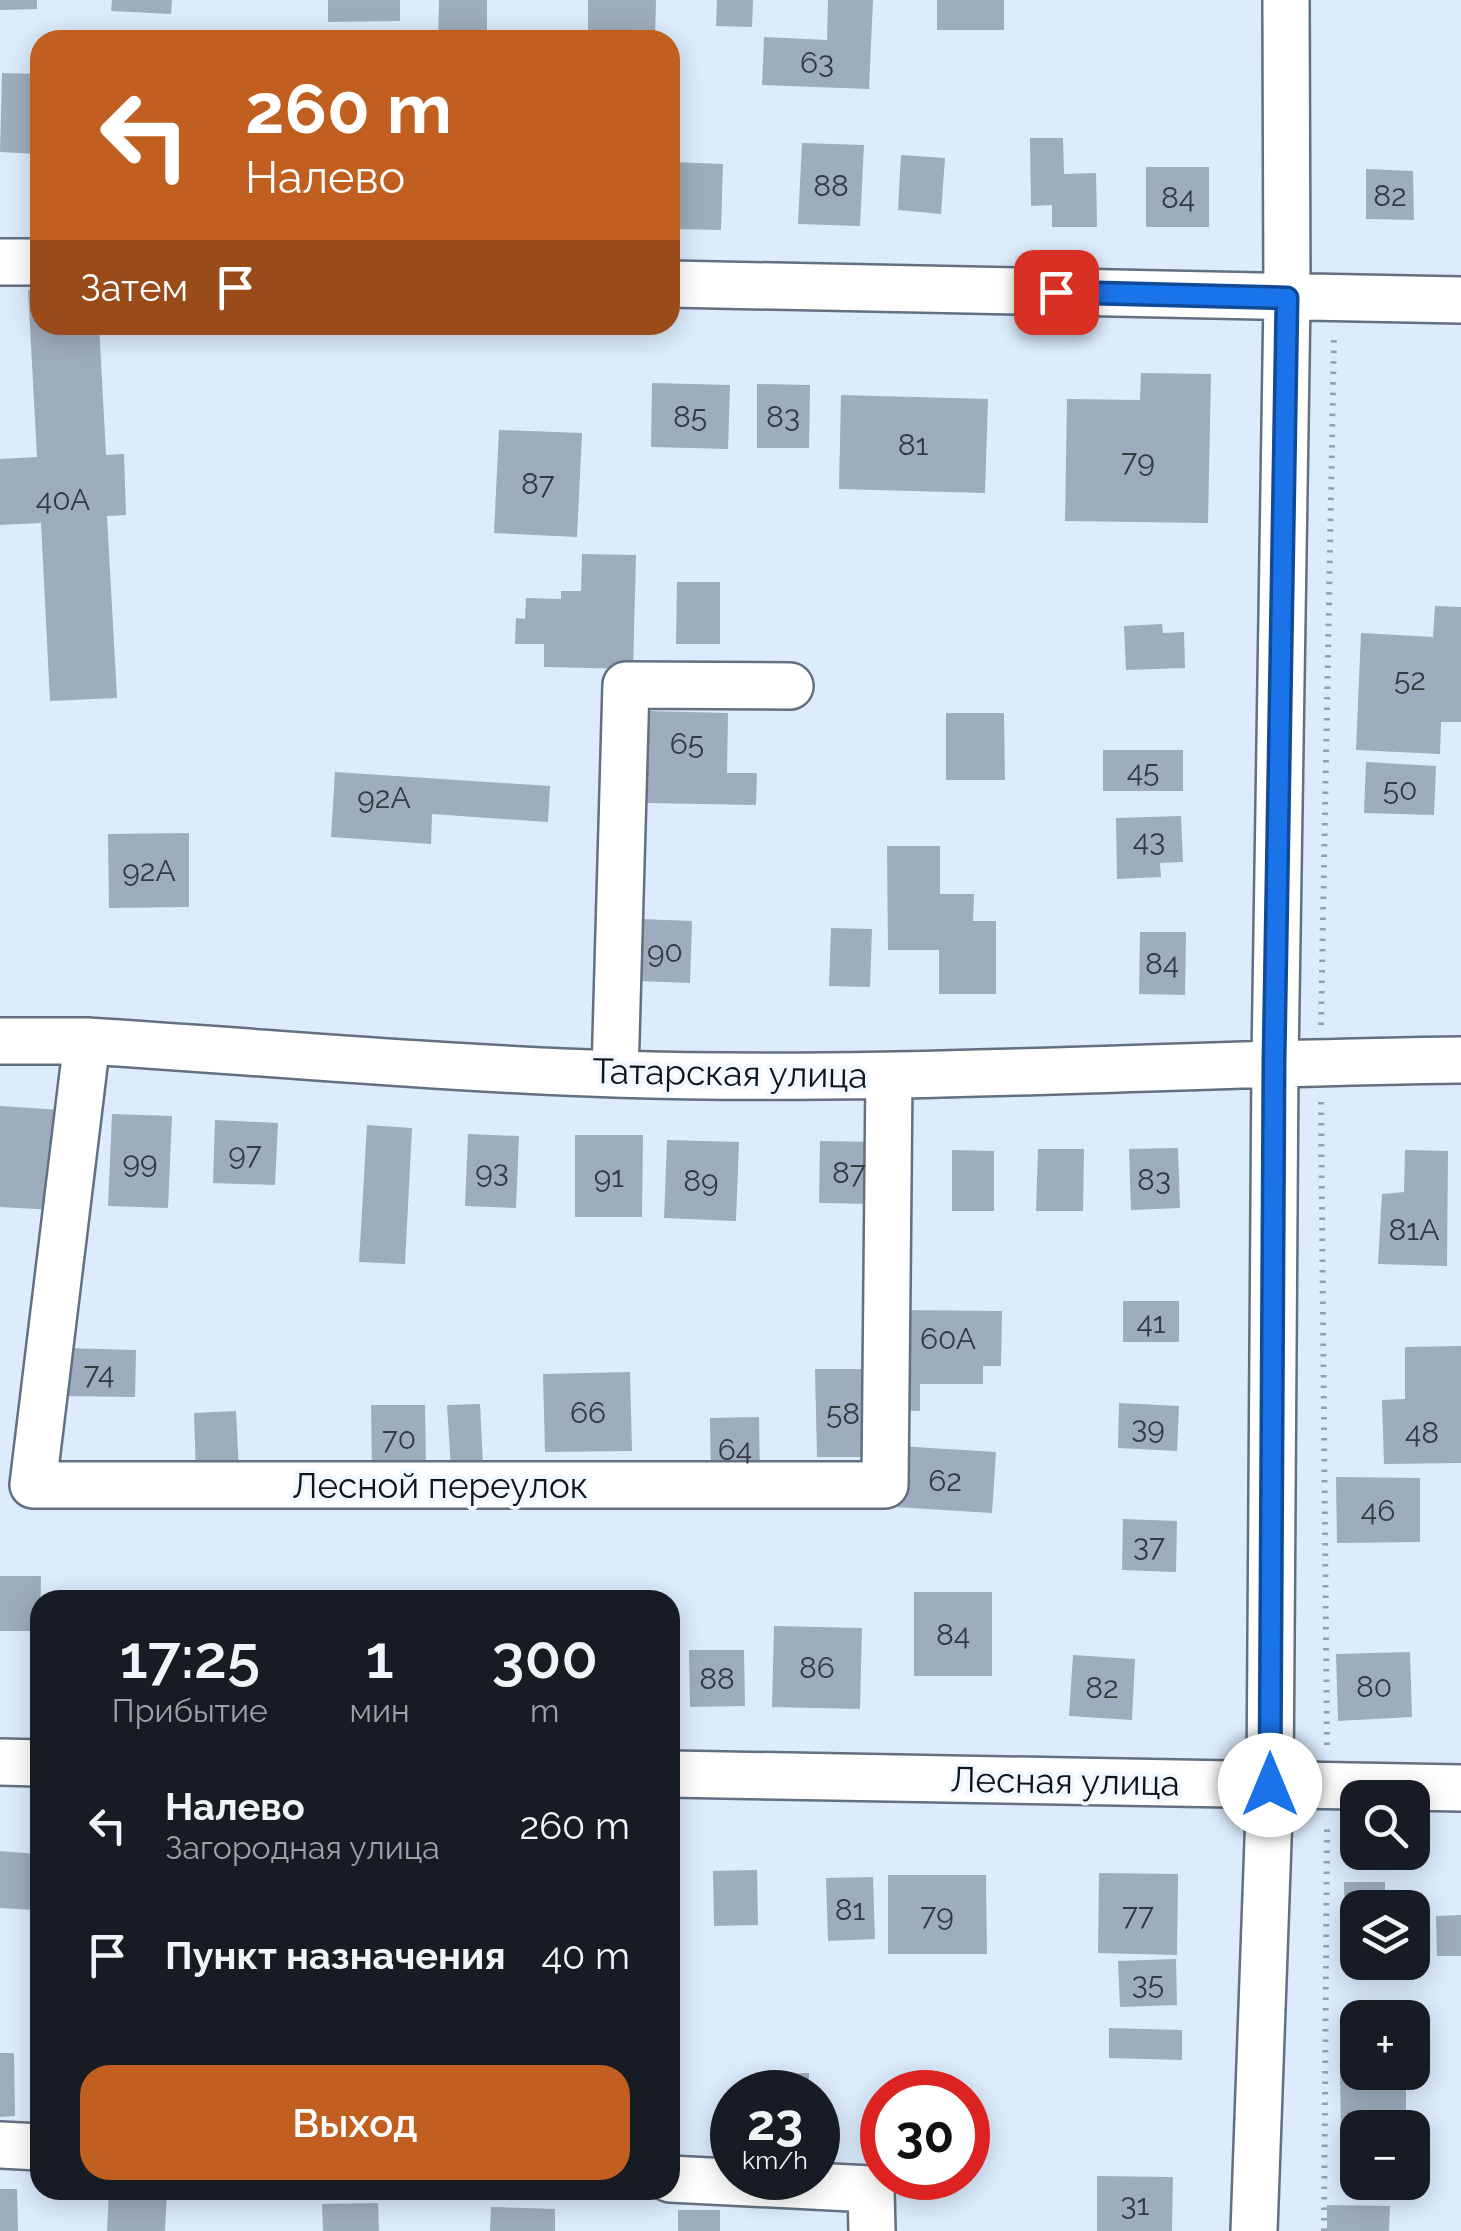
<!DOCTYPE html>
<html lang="ru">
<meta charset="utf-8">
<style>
:root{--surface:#171b24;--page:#242831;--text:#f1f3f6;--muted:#9ea1a6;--accent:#c05f20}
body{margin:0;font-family:Raleway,sans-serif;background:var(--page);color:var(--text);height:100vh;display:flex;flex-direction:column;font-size:38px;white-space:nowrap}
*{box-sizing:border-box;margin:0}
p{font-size:32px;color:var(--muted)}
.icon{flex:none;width:55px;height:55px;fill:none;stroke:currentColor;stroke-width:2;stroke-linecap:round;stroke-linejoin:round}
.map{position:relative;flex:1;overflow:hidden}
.details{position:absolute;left:30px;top:1590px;width:650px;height:610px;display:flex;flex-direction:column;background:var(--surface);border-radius:30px;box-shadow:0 5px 25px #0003}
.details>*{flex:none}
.banner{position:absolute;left:30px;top:30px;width:650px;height:305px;border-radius:30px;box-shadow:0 5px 25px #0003;background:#c05f20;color:#fff;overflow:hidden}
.fabs{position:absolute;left:1340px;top:1780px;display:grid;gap:20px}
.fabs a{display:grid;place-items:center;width:90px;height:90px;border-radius:20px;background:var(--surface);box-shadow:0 5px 25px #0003;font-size:50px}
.speed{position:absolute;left:710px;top:2070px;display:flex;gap:20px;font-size:50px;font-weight:700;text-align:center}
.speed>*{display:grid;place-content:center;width:130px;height:130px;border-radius:50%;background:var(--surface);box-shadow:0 5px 25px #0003;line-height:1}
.speed small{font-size:25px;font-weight:400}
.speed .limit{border:15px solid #d22;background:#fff;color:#111}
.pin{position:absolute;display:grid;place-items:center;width:85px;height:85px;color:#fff;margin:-42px;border-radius:20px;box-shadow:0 5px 15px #0006}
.me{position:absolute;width:110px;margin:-55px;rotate:0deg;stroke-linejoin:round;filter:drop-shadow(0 0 8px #0008)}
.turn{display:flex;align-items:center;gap:35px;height:210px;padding:0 50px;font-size:45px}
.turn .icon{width:130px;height:130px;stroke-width:2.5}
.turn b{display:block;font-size:70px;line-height:85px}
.then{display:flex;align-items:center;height:95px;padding:0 50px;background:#0003;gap:20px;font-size:38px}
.eta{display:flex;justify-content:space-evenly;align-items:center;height:170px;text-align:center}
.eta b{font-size:60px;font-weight:600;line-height:70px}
.cta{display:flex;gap:20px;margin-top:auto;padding:20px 50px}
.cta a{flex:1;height:115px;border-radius:30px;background:var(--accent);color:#fff;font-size:40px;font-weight:600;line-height:115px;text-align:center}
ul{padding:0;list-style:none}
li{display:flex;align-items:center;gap:30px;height:130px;padding:0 50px}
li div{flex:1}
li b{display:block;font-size:38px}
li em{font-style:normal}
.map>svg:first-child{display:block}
.building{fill:#9eadbd}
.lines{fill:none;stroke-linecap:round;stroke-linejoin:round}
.street-casing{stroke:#62707f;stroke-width:50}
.path{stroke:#94a0ad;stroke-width:6;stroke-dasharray:2.5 8;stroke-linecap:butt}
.street{stroke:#fff;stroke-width:45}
.route-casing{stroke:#114b97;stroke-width:25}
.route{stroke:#1a73e8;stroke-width:18}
.labels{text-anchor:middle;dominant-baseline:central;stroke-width:8;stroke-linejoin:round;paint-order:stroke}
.number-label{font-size:30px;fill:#323a42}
.street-label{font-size:35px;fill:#0e1419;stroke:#f2f8ff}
</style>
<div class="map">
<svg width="1461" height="2231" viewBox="0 0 1461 2231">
<rect width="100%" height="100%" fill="#dcecfd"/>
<path class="building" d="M0 0H37V9L0 10Z
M112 0H172L171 14 111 11Z
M328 0H400V21L328 22Z
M439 0H487V40H438Z
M588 0H656L655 40H588Z
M717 0H753L752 27 716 26Z
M828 0H873L869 89 762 85 764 37 827 40Z
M937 0H1004V30H937Z
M2 73 40 74 38 154 0 152Z
M1030 138H1063L1064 174 1096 173 1097 227H1052V205L1031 206Z
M802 143 864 145 860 226 798 224Z
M901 155 945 158 941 214 898 210Z
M670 162 723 164 721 230 670 229Z
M1146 167H1209V227H1146Z
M1366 169 1413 171 1414 220 1366 219Z
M40 289V325H99L106 455 124 454 126 515 107 516 117 698 50 701 41 523 0 525V459L37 457 28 290Z
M1141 373 1211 374 1208 523 1065 521 1067 399 1140 400Z
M652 383 730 385 728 449 651 447Z
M757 384 810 385 809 448H757Z
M841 395 988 399 985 493 839 489Z
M499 430 582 433 577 537 494 533Z
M582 554 636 555 633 669 544 667V644H515L516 618 525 619 526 598 561 599V591H581Z
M677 582H720V644H676Z
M1435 606 1461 607V722H1441L1440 754 1356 750 1361 633 1433 637Z
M1162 624 1163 633 1184 632 1185 668 1126 670 1124 626Z
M648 711 728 713 727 773H757L756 805 646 803Z
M946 713H1004L1005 780H946Z
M1103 750H1183V791H1103Z
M1366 762 1436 766 1434 815 1364 813Z
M335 772 550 786 548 822 432 814 431 844 331 837Z
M1181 816 1183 862 1160 863 1161 877 1117 879 1116 818Z
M189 833V907L109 908 108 834Z
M887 846H940V894H974L973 921H996V994H939V950H888Z
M640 919 692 921 690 983 639 981Z
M831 928 872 929 870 987 829 986Z
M1140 932H1186L1185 995 1139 994Z
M0 1106 61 1110 55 1210 0 1207Z
M112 1114 172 1116 168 1208 108 1206Z
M215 1120 278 1123 275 1185 213 1183Z
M367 1125 412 1128 405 1264 359 1262Z
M468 1134 519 1136 516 1208 465 1206Z
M575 1135H643L642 1217H575Z
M667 1140 739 1142 736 1221 664 1218Z
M820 1141 879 1142 878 1204 819 1203Z
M1178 1148 1180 1208 1131 1210 1129 1149Z
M1038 1149H1084L1083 1211H1036Z
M952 1150 994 1151V1211H952Z
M1405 1150 1448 1151 1447 1266 1378 1264 1382 1194 1404 1192Z
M1123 1301H1179V1342H1123Z
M894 1310 1002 1311 1001 1366H983V1384H920V1411L894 1410Z
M1461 1346V1463L1384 1464 1382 1400 1405 1399V1347Z
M63 1348 136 1350 135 1397 62 1396Z
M815 1369H868L870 1457H817Z
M630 1372 632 1451 545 1452 543 1374Z
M1119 1403 1179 1406 1177 1451 1118 1448Z
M480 1404 483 1466 451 1468 447 1405Z
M371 1405H425L426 1471 372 1472Z
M236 1411 239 1472 196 1473 194 1413Z
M759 1417 760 1481 711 1482 710 1418Z
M898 1446 996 1452 992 1513 895 1507Z
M1336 1477 1420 1478V1542L1337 1543Z
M1123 1519 1177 1521 1176 1572 1122 1570Z
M0 1576H41L40 1631H0Z
M914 1592H992V1676H914Z
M774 1626 862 1628 860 1709 772 1707Z
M689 1650H744L745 1706 690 1707Z
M1410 1652 1412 1717 1338 1721 1336 1654Z
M1073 1655 1135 1659 1132 1720 1069 1716Z
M0 1851 37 1854 33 1910 0 1908Z
M757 1870 758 1925 714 1926 713 1871Z
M1099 1873 1178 1874 1177 1955 1098 1953Z
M888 1875H986L987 1954H888Z
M873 1877 875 1939 828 1941 826 1878Z
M1344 1882H1385V1908H1358V1944H1345Z
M1461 1915V1956H1437L1436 1916Z
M1176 1959 1177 2005 1120 2007 1118 1961Z
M1109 2028 1182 2030V2060L1109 2058Z
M0 2053H14L15 2116 0 2117Z
M1340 2072H1406V2128H1358V2138H1341Z
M809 2073V2092H759V2074Z
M889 2084 963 2085 962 2092H889Z
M1097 2176 1173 2177 1172 2231H1097Z
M0 2189H17L18 2231H0Z
M109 2190H167L165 2231H107Z
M378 2203 379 2231H323L322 2204Z
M1327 2205 1390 2206 1389 2231H1327Z
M491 2207 555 2209V2231H490Z
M678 2210H720V2231H678Z"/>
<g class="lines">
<defs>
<path id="street" d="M0 262H40
M670 284 1461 300
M0 1041H87C263 1052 439 1068 615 1074 897 1083 1179 1063 1461 1060
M87 1041 33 1485H885L889 1076
M615 1074 626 685 790 686
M0 1762 40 1763
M670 1774 1461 1788
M0 2145 40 2147
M670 2179 871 2189 872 2231
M1254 2231 1270 1785 1275 1062 1287 298 1286 0"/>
</defs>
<use href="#street" class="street-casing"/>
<path class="path" d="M1321 1025 1334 337
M1321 1102 1327 1745
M1324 2231 1327 1827"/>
<use href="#street" class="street"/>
</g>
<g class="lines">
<defs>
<path id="route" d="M1056 292 1287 298 1274 1062 1270 1785"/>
</defs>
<use href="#route" class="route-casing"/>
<use href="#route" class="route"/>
</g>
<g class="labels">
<g class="number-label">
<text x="817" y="62">63</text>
<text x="831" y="185">88</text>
<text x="1390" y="195">82</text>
<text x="1178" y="197">84</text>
<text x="690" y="416">85</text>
<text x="783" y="416">83</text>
<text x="913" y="444">81</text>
<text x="1138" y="460">79</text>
<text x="538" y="483">87</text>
<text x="63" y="499">40А</text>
<text x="1410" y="679">52</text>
<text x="687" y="743">65</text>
<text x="1143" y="771">45</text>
<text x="1400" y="789">50</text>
<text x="384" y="797">92А</text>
<text x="1149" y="840">43</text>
<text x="149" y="870">92А</text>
<text x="665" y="951">90</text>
<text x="1162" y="963">84</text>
<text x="245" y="1153">97</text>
<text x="140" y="1161">99</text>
<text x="492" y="1171">93</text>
<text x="849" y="1172">87</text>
<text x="609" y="1176">91</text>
<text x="1154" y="1179">83</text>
<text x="701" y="1180">89</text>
<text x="1414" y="1229">81А</text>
<text x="1151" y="1322">41</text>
<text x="948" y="1338">60А</text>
<text x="99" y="1373">74</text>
<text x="588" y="1412">66</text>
<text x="843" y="1413">58</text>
<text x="1148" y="1427">39</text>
<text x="1422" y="1432">48</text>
<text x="399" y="1438">70</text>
<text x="735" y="1449">64</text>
<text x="945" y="1480">62</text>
<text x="1378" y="1510">46</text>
<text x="1149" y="1545">37</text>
<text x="953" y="1634">84</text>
<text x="817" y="1667">86</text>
<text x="717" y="1678">88</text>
<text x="1374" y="1686">80</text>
<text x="1102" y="1687">82</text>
<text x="850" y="1909">81</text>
<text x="937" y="1914">79</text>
<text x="1138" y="1914">77</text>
<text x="1148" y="1983">35</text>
<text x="1135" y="2204">31</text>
</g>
<g class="street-label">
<text transform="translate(730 1073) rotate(1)">Татарская улица</text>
<text x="440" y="1485">Лесной переулок</text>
<text transform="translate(1065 1781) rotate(1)">Лесная улица</text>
</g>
</g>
</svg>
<div class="fabs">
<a><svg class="icon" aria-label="search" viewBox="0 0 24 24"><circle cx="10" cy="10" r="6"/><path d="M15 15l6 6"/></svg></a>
<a><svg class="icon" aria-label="layers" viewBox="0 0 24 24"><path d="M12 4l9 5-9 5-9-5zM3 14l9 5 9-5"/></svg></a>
<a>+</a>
<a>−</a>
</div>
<div class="speed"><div>23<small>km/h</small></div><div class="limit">30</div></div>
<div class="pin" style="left:1056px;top:292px;background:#d93025"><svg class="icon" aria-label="arrive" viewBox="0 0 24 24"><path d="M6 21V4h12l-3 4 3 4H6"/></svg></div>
<svg class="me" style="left:1270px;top:1785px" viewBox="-20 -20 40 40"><circle r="19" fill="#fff"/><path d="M0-13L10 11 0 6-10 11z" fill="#1a73e8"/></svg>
<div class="banner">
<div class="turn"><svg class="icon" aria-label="left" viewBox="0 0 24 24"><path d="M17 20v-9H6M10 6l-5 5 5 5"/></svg><div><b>260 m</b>Налево</div></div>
<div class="then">Затем<svg class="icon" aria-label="arrive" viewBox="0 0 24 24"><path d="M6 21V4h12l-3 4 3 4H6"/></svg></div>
</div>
<section class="details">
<div class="eta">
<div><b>17:25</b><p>Прибытие</p></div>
<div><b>1</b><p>мин</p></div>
<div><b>300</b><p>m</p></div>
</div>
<ul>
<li><svg class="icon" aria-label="left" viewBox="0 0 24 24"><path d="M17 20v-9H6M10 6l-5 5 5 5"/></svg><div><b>Налево</b><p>Загородная улица</p></div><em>260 m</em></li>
<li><svg class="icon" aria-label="arrive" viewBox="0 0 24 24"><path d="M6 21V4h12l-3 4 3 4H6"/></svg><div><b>Пункт назначения</b></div><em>40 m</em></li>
</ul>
<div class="cta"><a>Выход</a></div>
</section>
</div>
